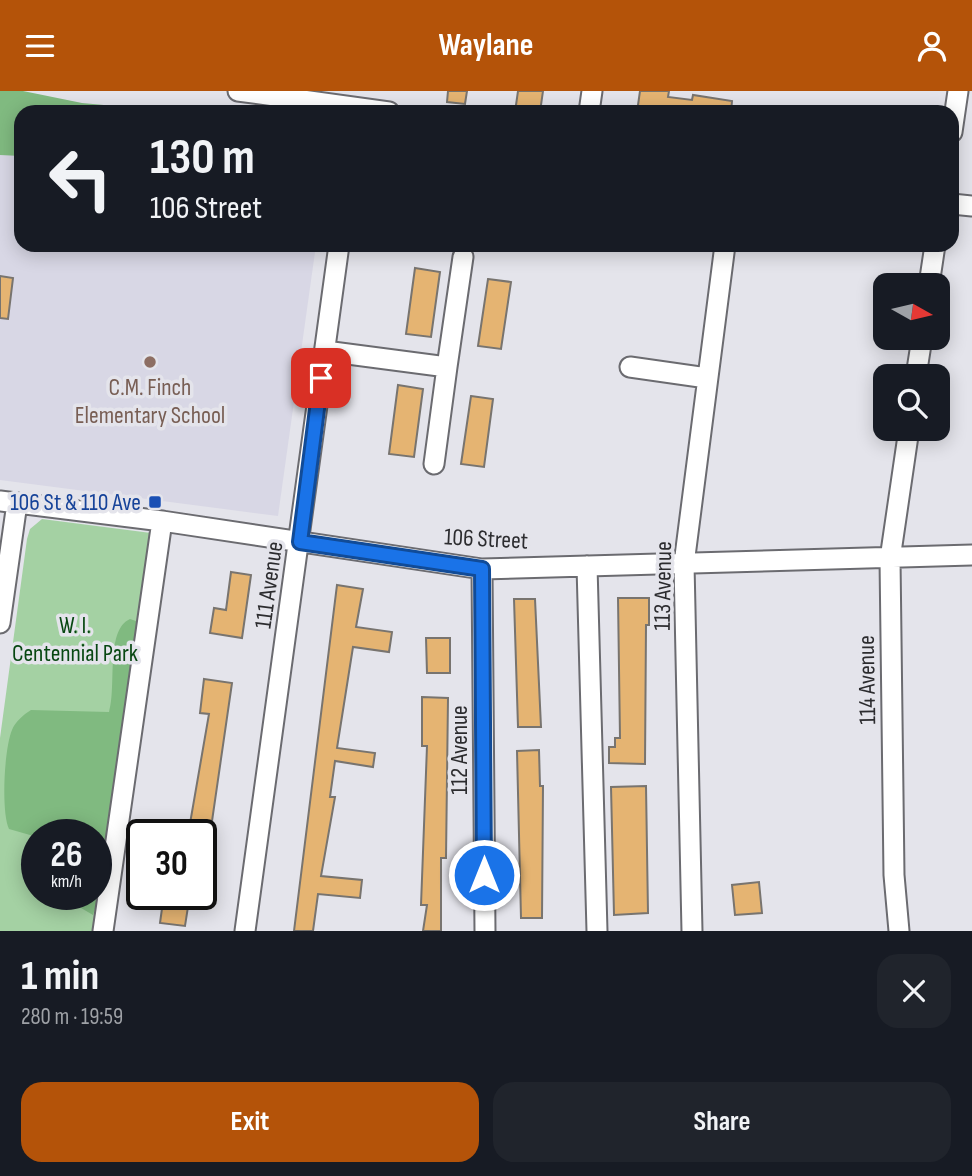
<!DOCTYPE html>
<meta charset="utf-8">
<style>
:root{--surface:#171b24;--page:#20242c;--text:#f1f3f6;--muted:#9ea1a6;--accent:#b45309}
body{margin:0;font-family:"Sofia Sans Condensed",sans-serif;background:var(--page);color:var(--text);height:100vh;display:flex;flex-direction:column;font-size:26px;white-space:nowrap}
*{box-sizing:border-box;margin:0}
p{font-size:23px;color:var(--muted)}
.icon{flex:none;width:38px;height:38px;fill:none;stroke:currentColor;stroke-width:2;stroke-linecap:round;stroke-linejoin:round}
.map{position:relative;height:840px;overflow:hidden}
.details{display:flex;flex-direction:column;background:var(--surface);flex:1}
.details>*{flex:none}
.banner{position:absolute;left:14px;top:14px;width:945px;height:147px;border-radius:21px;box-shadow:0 4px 18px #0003;background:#171b24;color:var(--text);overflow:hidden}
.needle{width:46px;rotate:98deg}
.fabs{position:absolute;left:873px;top:182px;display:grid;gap:14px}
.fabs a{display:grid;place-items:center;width:77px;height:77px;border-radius:14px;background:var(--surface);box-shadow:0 4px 18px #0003;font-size:35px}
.speed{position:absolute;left:21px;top:728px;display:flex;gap:14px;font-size:35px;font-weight:700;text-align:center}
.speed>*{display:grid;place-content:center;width:91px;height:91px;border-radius:50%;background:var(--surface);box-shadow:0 4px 18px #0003;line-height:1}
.speed small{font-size:18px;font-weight:400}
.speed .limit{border:4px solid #111;border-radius:10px;background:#fff;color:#111}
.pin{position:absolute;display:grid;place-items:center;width:60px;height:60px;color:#fff;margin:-30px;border-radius:14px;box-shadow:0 4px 10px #0006}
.me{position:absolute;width:77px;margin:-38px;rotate:0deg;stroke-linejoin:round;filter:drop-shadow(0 0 5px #0008)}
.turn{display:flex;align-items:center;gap:24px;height:147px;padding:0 21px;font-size:32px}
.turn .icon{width:91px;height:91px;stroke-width:2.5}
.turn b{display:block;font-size:49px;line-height:60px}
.round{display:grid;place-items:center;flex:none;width:74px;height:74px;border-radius:21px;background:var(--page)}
.head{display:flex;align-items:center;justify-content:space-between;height:119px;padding:0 21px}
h1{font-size:42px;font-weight:700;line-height:52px}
.button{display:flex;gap:14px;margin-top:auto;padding:14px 21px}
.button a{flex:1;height:80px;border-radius:21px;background:var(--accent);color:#fff;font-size:28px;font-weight:700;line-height:80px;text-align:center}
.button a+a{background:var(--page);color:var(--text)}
header{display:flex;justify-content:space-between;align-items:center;height:91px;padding:0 21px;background:var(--accent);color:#fff;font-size:32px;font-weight:700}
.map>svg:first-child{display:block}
.built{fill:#d8d7e5}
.green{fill:#a4d1a3;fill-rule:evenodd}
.forest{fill:#80ba80}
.building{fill:#e5b472;stroke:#78746f;stroke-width:2}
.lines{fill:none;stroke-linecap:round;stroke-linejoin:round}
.minor-casing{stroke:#6b6b70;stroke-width:23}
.minor{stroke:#fff;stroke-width:19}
.route-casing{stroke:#114b97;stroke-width:18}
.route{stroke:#1a73e8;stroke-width:12}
.education-dot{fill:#8d6e63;stroke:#e4e4eb;stroke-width:2.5}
.transit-dot{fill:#1a4fb4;stroke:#e4e4eb;stroke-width:2.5}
.labels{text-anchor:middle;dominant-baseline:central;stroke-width:7;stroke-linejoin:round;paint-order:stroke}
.education-label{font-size:24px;fill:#785e54;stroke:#e4e4eb}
.transit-label{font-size:24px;fill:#164399;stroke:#e4e4eb;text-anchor:end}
.street-label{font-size:24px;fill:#2c2c2f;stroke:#e4e4eb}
.park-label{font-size:24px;fill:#074711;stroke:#e4e4eb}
</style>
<header><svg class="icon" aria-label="menu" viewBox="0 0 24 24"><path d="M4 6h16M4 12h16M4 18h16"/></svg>Waylane<svg class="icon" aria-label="person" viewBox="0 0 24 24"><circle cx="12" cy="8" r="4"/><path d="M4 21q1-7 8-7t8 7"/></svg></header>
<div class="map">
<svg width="972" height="840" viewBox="0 0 972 840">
<rect width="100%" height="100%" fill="#e4e4eb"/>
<path class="built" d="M0 54 21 57V154H316L278 425 0 389Z"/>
<path class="green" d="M42 428 151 442 97 840H0V647L27 448 30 438ZM37 744H96V803H37Z"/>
<path class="forest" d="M0 0H23L82 12 180 21H21V65L0 64Z
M130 528 139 531 106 783 93 824 76 814 77 803H96V744L37 746 9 738C1 721 4 658 12 639 15 631 23 624 31 619L109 621C117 595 105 539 130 528Z"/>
<path class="building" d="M448 0H467L465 13 447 11Z
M518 0H543L540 21H515Z
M640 0H669L668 6 692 9 693 4 732 10 731 21H637Z
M415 177 440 181 431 246 406 243Z
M0 185 13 187 8 228 0 227Z
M488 188 511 191 501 258 478 255Z
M398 294 423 298 414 366 389 363Z
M471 305 493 308 484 376 461 373Z
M231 481 251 484 242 547 210 542 214 517 226 519Z
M337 494 363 498 356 536 392 541 389 561 353 556 337 657 375 662 373 676 335 670 330 706H335L321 785 362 789 360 807 318 803 313 840H294Z
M618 507H649V534H646L645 673 609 672V656H615V647H620Z
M514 508H535L541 636H518Z
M426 547H450V582H427Z
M204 588 232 592 210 744H188L209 623 200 622Z
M422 606 448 607 446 767H441V840H423L427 814H421L427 655H422Z
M539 659 540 695H543L542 827H521L517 660Z
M646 695 648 822 614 824 611 696Z
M759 791 762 822 735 824 732 794Z
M164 803H190L185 835 160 832Z"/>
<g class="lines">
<defs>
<path id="minor" d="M238 0 389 21
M589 21 592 0
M952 41 958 0
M952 113 972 115
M929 194 935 154
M325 260 447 276 463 166
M630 276 707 287
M916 285 922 247
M434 373 447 276
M0 410 162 430 482 478 972 464
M587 475 597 840
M482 478 485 840
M0 532 17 412
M103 840 162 430
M245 840 339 154
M692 840 684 473 725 154
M899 840 894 784 890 468 909 338"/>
</defs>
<use href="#minor" class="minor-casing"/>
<use href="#minor" class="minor"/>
</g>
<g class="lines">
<defs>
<path id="route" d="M321 287 300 451 482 478 484 784"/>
</defs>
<use href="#route" class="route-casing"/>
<use href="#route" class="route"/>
</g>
<circle class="education-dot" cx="150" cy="271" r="7"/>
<rect class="transit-dot" x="148" y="404" width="14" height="14" rx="3.5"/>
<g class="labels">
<g class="education-label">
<text x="150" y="296">C.M. Finch<tspan x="150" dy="28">Elementary School</tspan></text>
</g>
<g class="transit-label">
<text x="141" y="411">106 St &amp; 110 Ave</text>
</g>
<g class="street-label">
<text transform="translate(486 448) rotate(3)">106 Street</text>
<text transform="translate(269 494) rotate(-82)">111 Avenue</text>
<text transform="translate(663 495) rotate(-89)">113 Avenue</text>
<text transform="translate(867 589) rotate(-91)">114 Avenue</text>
<text transform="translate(459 659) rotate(-90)">112 Avenue</text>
</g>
<g class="park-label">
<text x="75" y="534">W. I.<tspan x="75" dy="28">Centennial Park</tspan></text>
</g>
</g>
</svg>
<div class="fabs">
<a><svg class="needle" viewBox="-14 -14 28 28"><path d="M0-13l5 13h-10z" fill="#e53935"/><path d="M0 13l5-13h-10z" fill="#9ea1a6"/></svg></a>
<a><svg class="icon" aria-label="search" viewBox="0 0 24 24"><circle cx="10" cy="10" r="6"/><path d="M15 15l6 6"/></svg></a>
</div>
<div class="speed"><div>26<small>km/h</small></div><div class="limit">30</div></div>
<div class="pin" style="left:321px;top:287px;background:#d93025"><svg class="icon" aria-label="arrive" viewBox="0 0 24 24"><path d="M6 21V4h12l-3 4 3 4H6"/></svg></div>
<svg class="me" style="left:484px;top:784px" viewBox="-20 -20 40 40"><circle r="17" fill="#1a73e8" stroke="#fff" stroke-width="3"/><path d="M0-11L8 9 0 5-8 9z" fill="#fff"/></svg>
<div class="banner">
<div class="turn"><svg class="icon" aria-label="left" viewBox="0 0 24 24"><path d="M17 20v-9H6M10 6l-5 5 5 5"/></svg><div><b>130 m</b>106 Street</div></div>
</div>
</div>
<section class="details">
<div class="head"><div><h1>1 min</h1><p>280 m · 19:59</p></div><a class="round"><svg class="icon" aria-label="close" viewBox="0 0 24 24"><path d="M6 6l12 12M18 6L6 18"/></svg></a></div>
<div class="button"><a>Exit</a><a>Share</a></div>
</section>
